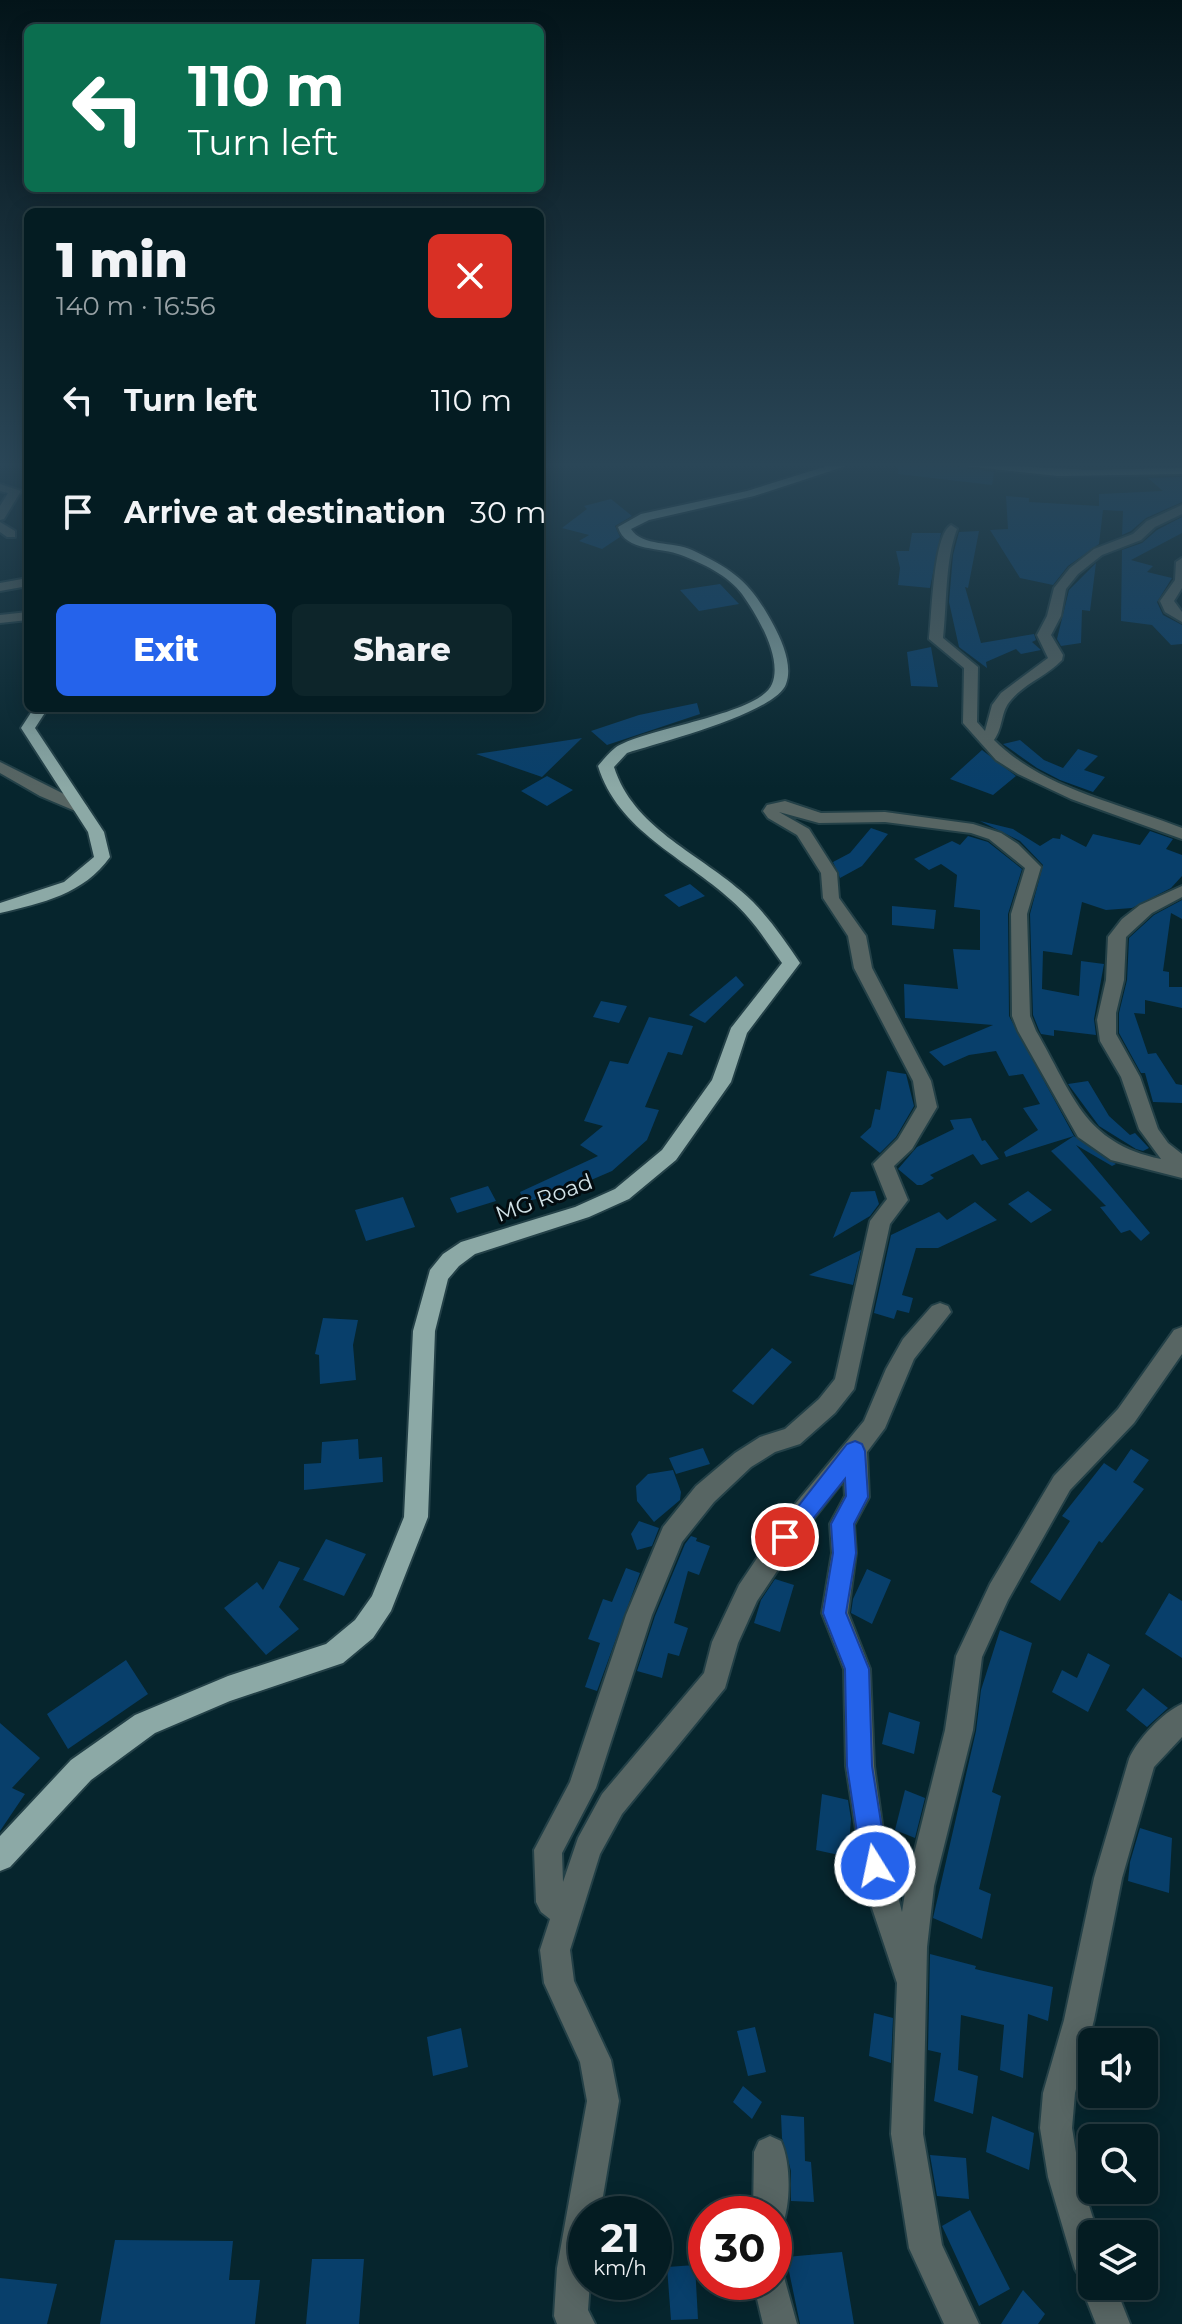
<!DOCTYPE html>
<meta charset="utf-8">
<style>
:root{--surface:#041c22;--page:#0d252a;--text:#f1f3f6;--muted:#97a1a5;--line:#253a40;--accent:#2563eb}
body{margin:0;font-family:Montserrat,sans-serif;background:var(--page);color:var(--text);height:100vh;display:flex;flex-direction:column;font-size:30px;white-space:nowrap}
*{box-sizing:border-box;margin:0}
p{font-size:26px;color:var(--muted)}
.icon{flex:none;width:44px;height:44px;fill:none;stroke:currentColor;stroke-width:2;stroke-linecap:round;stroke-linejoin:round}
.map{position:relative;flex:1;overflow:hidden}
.sheet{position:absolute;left:24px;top:208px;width:520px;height:504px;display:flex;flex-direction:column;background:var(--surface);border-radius:12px;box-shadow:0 4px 20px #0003,0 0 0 2px var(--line)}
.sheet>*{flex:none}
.banner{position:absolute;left:24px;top:24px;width:520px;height:168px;border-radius:12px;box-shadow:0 4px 20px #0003,0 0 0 2px var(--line);background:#0b6e4f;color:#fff;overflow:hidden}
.fabs{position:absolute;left:1078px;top:2028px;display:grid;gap:16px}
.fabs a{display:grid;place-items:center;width:80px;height:80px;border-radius:12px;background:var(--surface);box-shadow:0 4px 20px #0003,0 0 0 2px var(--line);font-size:40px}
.speed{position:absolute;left:568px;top:2196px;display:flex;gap:16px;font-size:40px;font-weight:700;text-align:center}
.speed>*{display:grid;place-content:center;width:104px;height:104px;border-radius:50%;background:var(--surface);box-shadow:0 4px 20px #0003,0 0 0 2px var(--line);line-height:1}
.speed small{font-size:20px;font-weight:400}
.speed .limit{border:12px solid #d22;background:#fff;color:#111}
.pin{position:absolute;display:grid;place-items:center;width:68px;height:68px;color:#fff;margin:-34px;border:4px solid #fff;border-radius:50%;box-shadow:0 2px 8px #0007}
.me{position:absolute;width:88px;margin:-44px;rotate:350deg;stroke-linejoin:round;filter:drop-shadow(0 0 6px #0008)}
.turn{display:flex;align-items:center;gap:28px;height:168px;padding:0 32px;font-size:36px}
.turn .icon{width:104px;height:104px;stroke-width:2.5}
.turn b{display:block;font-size:56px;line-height:68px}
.round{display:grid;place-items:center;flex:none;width:84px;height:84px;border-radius:12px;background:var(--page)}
.head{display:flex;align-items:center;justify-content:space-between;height:136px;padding:0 32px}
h1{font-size:48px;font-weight:800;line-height:60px}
.primary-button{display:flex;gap:16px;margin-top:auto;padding:16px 32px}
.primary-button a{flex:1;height:92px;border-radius:12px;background:var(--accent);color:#fff;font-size:32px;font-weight:800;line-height:92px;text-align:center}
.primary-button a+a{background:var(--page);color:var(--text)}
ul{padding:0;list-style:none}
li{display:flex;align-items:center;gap:24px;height:112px;padding:0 32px}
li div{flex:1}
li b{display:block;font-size:30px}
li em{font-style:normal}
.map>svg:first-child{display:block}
.building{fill:#083f6b}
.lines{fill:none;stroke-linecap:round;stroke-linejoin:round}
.street-casing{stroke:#234047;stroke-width:4}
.primary-casing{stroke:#234047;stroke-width:4}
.street{fill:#576563;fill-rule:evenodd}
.primary{fill:#8ca9a6;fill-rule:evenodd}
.route{fill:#2563eb;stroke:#184099;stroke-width:2}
.labels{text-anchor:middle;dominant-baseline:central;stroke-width:6;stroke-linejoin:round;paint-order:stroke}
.street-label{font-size:22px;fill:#d2e3e8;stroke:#030c10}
</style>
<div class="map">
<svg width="1182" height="2324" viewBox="0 0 1182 2324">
<rect width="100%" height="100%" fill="#06252d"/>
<path class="building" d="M898 462H925L994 472 992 485 898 474Z
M1182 477V502L1146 518 1131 531 1122 535 1123 511 1103 510 1099 544 1068 566 1053 585 1020 578 990 530 1008 529 1006 496 1029 498V502L1099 506V494L1163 491 1148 478Z
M611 499 632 516 615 526 620 537 602 549 579 541 589 535 562 528 587 509 584 506Z
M1182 517V533L1131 560 1153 566 1147 572 1172 578 1157 602 1163 615 1182 625V644L1171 645 1152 625 1121 621 1122 550 1142 543 1157 530Z
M979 531 968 588 965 587 981 643 1034 634 1036 640 1032 642 1041 650 1021 654 1016 649 986 662 987 668 959 647 949 602 953 555 959 532Z
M912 533H941L930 588 898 585 900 568 896 551H909Z
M1096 563 1090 611 1082 610 1081 643 1061 646 1057 639 1069 590Z
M720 584 739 604 699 611 680 590Z
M931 647 938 687 911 686 907 652Z
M697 703 700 714 607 745 591 731 639 715Z
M582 738 542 777 476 754 530 746Z
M1020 740 1044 760 1063 768 1078 749 1098 756 1084 770 1105 777 1093 792 1060 780 1037 768 1003 744Z
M982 750 1016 776 993 795 950 779Z
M547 776 573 790 547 806 521 791Z
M980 821 1013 829 1040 846 1053 838 1060 839 1061 834 1086 847 1093 834 1140 845 1150 831 1173 839 1166 849 1182 855V876L1171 888 1132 908 1106 910 1082 902 1072 955 1043 951 1042 989 1079 996 1081 961 1104 964 1094 1019 1096 1035 1054 1030V1036L1041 1034 1039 1030 1033 1015 1030 914 1043 865 1020 841Z
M871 828 888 834 862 866 840 878 833 862 850 853Z
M968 836 988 842 1022 869 1008 914 1009 1016 1074 1136 1006 1157 1004 1152 1038 1130 1023 1108 1040 1104 1023 1074 1009 1076 996 1051 969 1055 944 1066 929 1052 993 1025 905 1018 904 984 958 989 953 949 980 950V910L954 907 957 875 941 864 929 870 914 859 952 841 960 845Z
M690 884 705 896 679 907 664 895Z
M1182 900V919L1171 913 1163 971 1169 972V987H1182V1008L1145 1000V1014L1134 1013 1148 1054 1156 1053 1176 1084 1182 1085V1103L1153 1102 1145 1073H1141L1119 1033V1013L1127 980 1129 938 1154 915Z
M892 906 936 910 934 929 892 925Z
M736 976 744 985 705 1023 689 1015Z
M601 1001 627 1006 619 1023 593 1017Z
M649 1017 693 1026 682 1055 668 1052 645 1107 659 1110 647 1140 612 1171 561 1193 524 1202 520 1192 598 1156 580 1145 603 1126 584 1121 610 1061 628 1064Z
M887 1071 906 1074 914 1106 896 1137 880 1153 860 1137 871 1127 875 1109 880 1110Z
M1088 1081 1109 1116 1130 1135 1135 1133 1149 1148 1143 1151 1136 1149 1099 1126 1068 1084Z
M971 1118 982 1141 985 1140 999 1159 981 1165 973 1154 930 1175 934 1178 922 1185H917L898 1169 917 1147 954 1129 950 1120Z
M1074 1136 1116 1164 1112 1166 1076 1145 1150 1233 1141 1241 1130 1230 1121 1233 1100 1207 1106 1206 1051 1151Z
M488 1186 496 1201 457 1213 450 1198Z
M875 1191 879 1204 870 1216 833 1238 851 1192Z
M1028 1191 1052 1210 1031 1223 1008 1204Z
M403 1197 415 1227 366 1241 355 1210Z
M975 1202 997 1220 938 1248H916L902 1295 913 1298 909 1313 897 1310 894 1319 874 1313 891 1235 939 1212 947 1220Z
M861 1250 853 1285 809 1275Z
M323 1318 358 1320 353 1345 356 1380 320 1384 319 1355 315 1354Z
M772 1348 792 1362 753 1405 732 1391Z
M358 1439 359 1459 382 1457 383 1482 304 1490V1464L321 1463 322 1442Z
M703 1448 710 1464 676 1474 669 1458Z
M1131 1449 1149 1460 1133 1482 1144 1489 1102 1543 1099 1541 1060 1601 1030 1582 1070 1521 1062 1516 1104 1463 1116 1471Z
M673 1470 681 1492 680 1500 654 1522 637 1501 636 1486 648 1474Z
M639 1521 659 1528 652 1546 637 1550 631 1534Z
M691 1536 697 1538 696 1541 710 1546 699 1575 688 1571 674 1623 688 1628 679 1656 668 1653 662 1678 637 1671 655 1616 685 1544Z
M326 1539 366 1554 344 1596 303 1580Z
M279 1561 300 1568 279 1607 299 1629 266 1655 224 1608 257 1582 263 1590Z
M626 1568 640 1573 597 1691 585 1687 600 1643 588 1639 603 1599 612 1602Z
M867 1569 891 1580 872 1624 851 1613 853 1599Z
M775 1579 794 1585 780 1632 754 1623 761 1600Z
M1169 1593 1182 1601V1658L1145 1634Z
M1000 1630 1032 1643 992 1792 1001 1796 979 1889 991 1894 982 1939 933 1918 976 1731 981 1690Z
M1088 1653 1110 1665 1088 1712 1052 1692 1062 1670 1077 1678Z
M126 1660 148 1694 68 1749 47 1714Z
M1143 1688 1168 1708 1147 1727 1126 1710Z
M889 1712 920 1722 914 1754 882 1744Z
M0 1723 40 1758 12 1788 25 1794 0 1831Z
M905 1790 925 1798 915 1838 895 1830Z
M822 1794 848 1800 851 1819 848 1857 816 1850Z
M1140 1828 1172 1838 1169 1893 1128 1881 1130 1862Z
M930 1954 976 1966 975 1969 1053 1987 1048 2021 1028 2014 1023 2078 1000 2070 1004 2025 961 2015 958 2070 978 2076 973 2114 934 2101 941 2053 928 2050Z
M874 2013 893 2018 891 2063 869 2056Z
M755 2027 766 2072 748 2076 737 2031Z
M461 2028 468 2067 433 2076 427 2037Z
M743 2086 762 2102 752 2119 733 2102Z
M781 2115 804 2117 805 2161 811 2162 814 2202 791 2201V2171L782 2138Z
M992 2116 1034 2133 1029 2170 986 2152Z
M930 2155 966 2158 969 2199 937 2196Z
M970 2210 1010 2289 979 2306 942 2226Z
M115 2240 233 2241 229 2280H260L255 2324H100Z
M842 2252 854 2324H800L786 2257Z
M312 2259H364L359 2324H306Z
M695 2265 698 2319 671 2320 667 2267Z
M0 2278 57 2284 47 2324H0Z
M1023 2290 1045 2314 1038 2324H1001Z"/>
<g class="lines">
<defs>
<path id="street" d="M0 484 21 491 4 519 0 520V506L8 493 0 491Z
M1182 505V514L1155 527 1141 540 1102 555 1078 574 1066 589 1061 616 1051 635 1063 655 1062 660C1047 676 1025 683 1011 700 1000 712 1004 726 994 740 1043 789 1119 803 1182 828V839L1071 799 1018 774 996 760 963 723 964 668 929 639C932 615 933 535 951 525L957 529C945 560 947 603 943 638L978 667 977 722 985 731 992 705 1001 693 1048 658 1037 635 1047 616 1054 588 1070 568 1094 549 1133 534 1147 521Z
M0 522 15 531V537H7L0 532Z
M1182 558V588L1174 601 1182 612V622L1165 612 1160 601 1175 580 1176 562Z
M28 578V586L0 591V583Z
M28 612V620L0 623V615Z
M0 762 86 805 88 808 80 813 40 796 0 773Z
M785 801 821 813 885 812 973 824 1001 833 1018 844 1041 867 1027 914 1030 1016 1036 1031C1073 1094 1083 1143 1161 1159L1139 1129 1121 1077 1100 1041 1097 1020 1106 980 1108 937 1122 919 1140 905 1182 886V897L1152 913 1126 937 1124 980 1116 1013V1034L1140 1077 1158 1129 1168 1143 1182 1154V1178L1111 1160 1078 1137 1018 1031 1012 1016 1011 914 1025 868 989 839 971 833 885 822 819 823 779 812 809 829 837 873 839 898 866 936 872 968 931 1081 937 1107 912 1149 894 1166 908 1200 890 1224 854 1389 835 1413 800 1444 775 1452 751 1467 714 1502 682 1542 652 1615 596 1788 562 1853 563 1882 578 1838 602 1794 704 1673 712 1642 739 1585 786 1515 864 1421 886 1369 903 1339 932 1306 940 1303 948 1306 951 1312 914 1359 885 1428 867 1452 869 1497 854 1525 856 1553 848 1613 870 1669 874 1766 885 1846 902 1912 906 1886 945 1730 956 1656 990 1584 1054 1476 1118 1409 1174 1330 1182 1327V1354L1134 1423 1070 1490 1008 1600 982 1657 973 1730 934 1886 927 1947 923 2134 942 2245 979 2324H944L909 2248 891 2134 897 1983 865 1887 846 1766 844 1669 822 1613 832 1553 830 1524 845 1496 844 1480 804 1531 757 1601 738 1643 725 1688 622 1814 600 1854 570 1950 574 1981 611 2060 619 2101 600 2214H586V2282H590L588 2310 595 2324H557L554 2316 557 2268 587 2101 580 2062 544 1983 540 1950 550 1919 541 1912 536 1902 534 1850 570 1782 626 1615 663 1527 696 1486 735 1453 760 1437 785 1429 819 1399 835 1379 870 1221 887 1199 873 1164 898 1139 917 1107 913 1081 854 968 848 936 823 898 821 873 797 835 768 818 763 811 767 805Z
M1182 1704V1737L1154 1767 1122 1878 1094 2020 1075 2093 1072 2128 1080 2177 1098 2234H1092V2286H1115L1130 2324H1096L1081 2286 1083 2282 1075 2269 1048 2177 1040 2128 1043 2093 1064 2020 1094 1878 1129 1759C1137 1740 1163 1712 1182 1704Z
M770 2136 781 2141C791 2163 791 2204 782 2226L774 2229V2214H753L754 2152 759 2141Z
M774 2267 782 2270 797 2324H763L753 2282H774Z"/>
<path id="primary" d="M840 462H858L754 496 649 520 631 529C642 547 673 541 692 550 736 571 751 583 774 626 782 641 793 666 786 684 776 713 658 743 627 753L614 767C633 827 696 852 741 891 764 910 783 938 800 963L747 1033 731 1082 676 1160 629 1199 589 1217 475 1254 459 1266 448 1279 435 1331 428 1517 391 1611 373 1638 343 1663 230 1701 155 1733 91 1780 10 1867 0 1871V1836L71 1760 135 1715 228 1676 326 1644 355 1620 372 1596 404 1517 413 1331 430 1270 443 1254 461 1242 575 1207 615 1189 662 1150 712 1080 731 1028 782 963C766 941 752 918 731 900 684 857 618 831 598 766 603 760 609 753 615 748 643 728 760 715 772 684 783 658 757 615 742 594 729 576 702 563 681 555 662 547 625 552 618 527L641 514 747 491Z
M928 462 1089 470 1182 468V474L1058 476Z
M34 708H48L35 728 104 832 110 857C84 894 42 903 0 913V903L64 882 94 857 88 832 21 728Z"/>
</defs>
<use href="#street" class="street-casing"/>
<use href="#primary" class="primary-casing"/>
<use href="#street" class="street"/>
<use href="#primary" class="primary"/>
</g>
<linearGradient id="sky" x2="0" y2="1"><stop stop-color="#031419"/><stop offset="0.59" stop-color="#2a4657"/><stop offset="1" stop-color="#2a4657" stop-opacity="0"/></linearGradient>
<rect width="1182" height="788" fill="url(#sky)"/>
<path class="route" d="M855 1441 862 1444 865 1451 868 1497 854 1524 856 1553 846 1613 869 1669 872 1766 888 1866 884 1875 875 1879 866 1875 862 1866 847 1766 845 1669 823 1613 833 1553 831 1524 846 1496 845 1479 793 1544 785 1547 777 1544 774 1537 847 1444Z"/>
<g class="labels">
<g class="street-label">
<text transform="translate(544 1198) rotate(-20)">MG Road</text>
</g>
</g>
</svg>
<div class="fabs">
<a><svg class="icon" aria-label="sound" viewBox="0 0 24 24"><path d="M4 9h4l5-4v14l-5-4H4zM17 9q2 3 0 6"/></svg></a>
<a><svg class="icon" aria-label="search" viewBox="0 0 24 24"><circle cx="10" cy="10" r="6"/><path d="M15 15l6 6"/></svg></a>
<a><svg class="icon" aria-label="layers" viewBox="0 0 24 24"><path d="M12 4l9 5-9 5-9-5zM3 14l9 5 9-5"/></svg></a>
</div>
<div class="speed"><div>21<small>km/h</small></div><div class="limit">30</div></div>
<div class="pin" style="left:785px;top:1537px;background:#d93025"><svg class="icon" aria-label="arrive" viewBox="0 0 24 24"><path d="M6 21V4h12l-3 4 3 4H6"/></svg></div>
<svg class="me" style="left:875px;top:1866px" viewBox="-20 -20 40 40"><circle r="17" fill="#2563eb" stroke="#fff" stroke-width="3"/><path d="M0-11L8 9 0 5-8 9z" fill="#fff"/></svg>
<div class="banner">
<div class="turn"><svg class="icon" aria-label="left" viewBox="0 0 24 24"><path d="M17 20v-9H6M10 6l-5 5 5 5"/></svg><div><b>110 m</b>Turn left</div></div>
</div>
<section class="sheet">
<div class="head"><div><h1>1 min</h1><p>140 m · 16:56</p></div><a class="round" style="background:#d93025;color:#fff"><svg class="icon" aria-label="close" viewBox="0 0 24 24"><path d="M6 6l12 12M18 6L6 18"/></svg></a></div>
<ul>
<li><svg class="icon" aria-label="left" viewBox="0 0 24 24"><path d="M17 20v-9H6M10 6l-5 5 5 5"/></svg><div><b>Turn left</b></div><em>110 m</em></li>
<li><svg class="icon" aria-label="arrive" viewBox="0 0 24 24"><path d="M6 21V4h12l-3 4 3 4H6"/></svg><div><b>Arrive at destination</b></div><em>30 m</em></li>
</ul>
<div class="primary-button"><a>Exit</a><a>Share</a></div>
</section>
</div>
